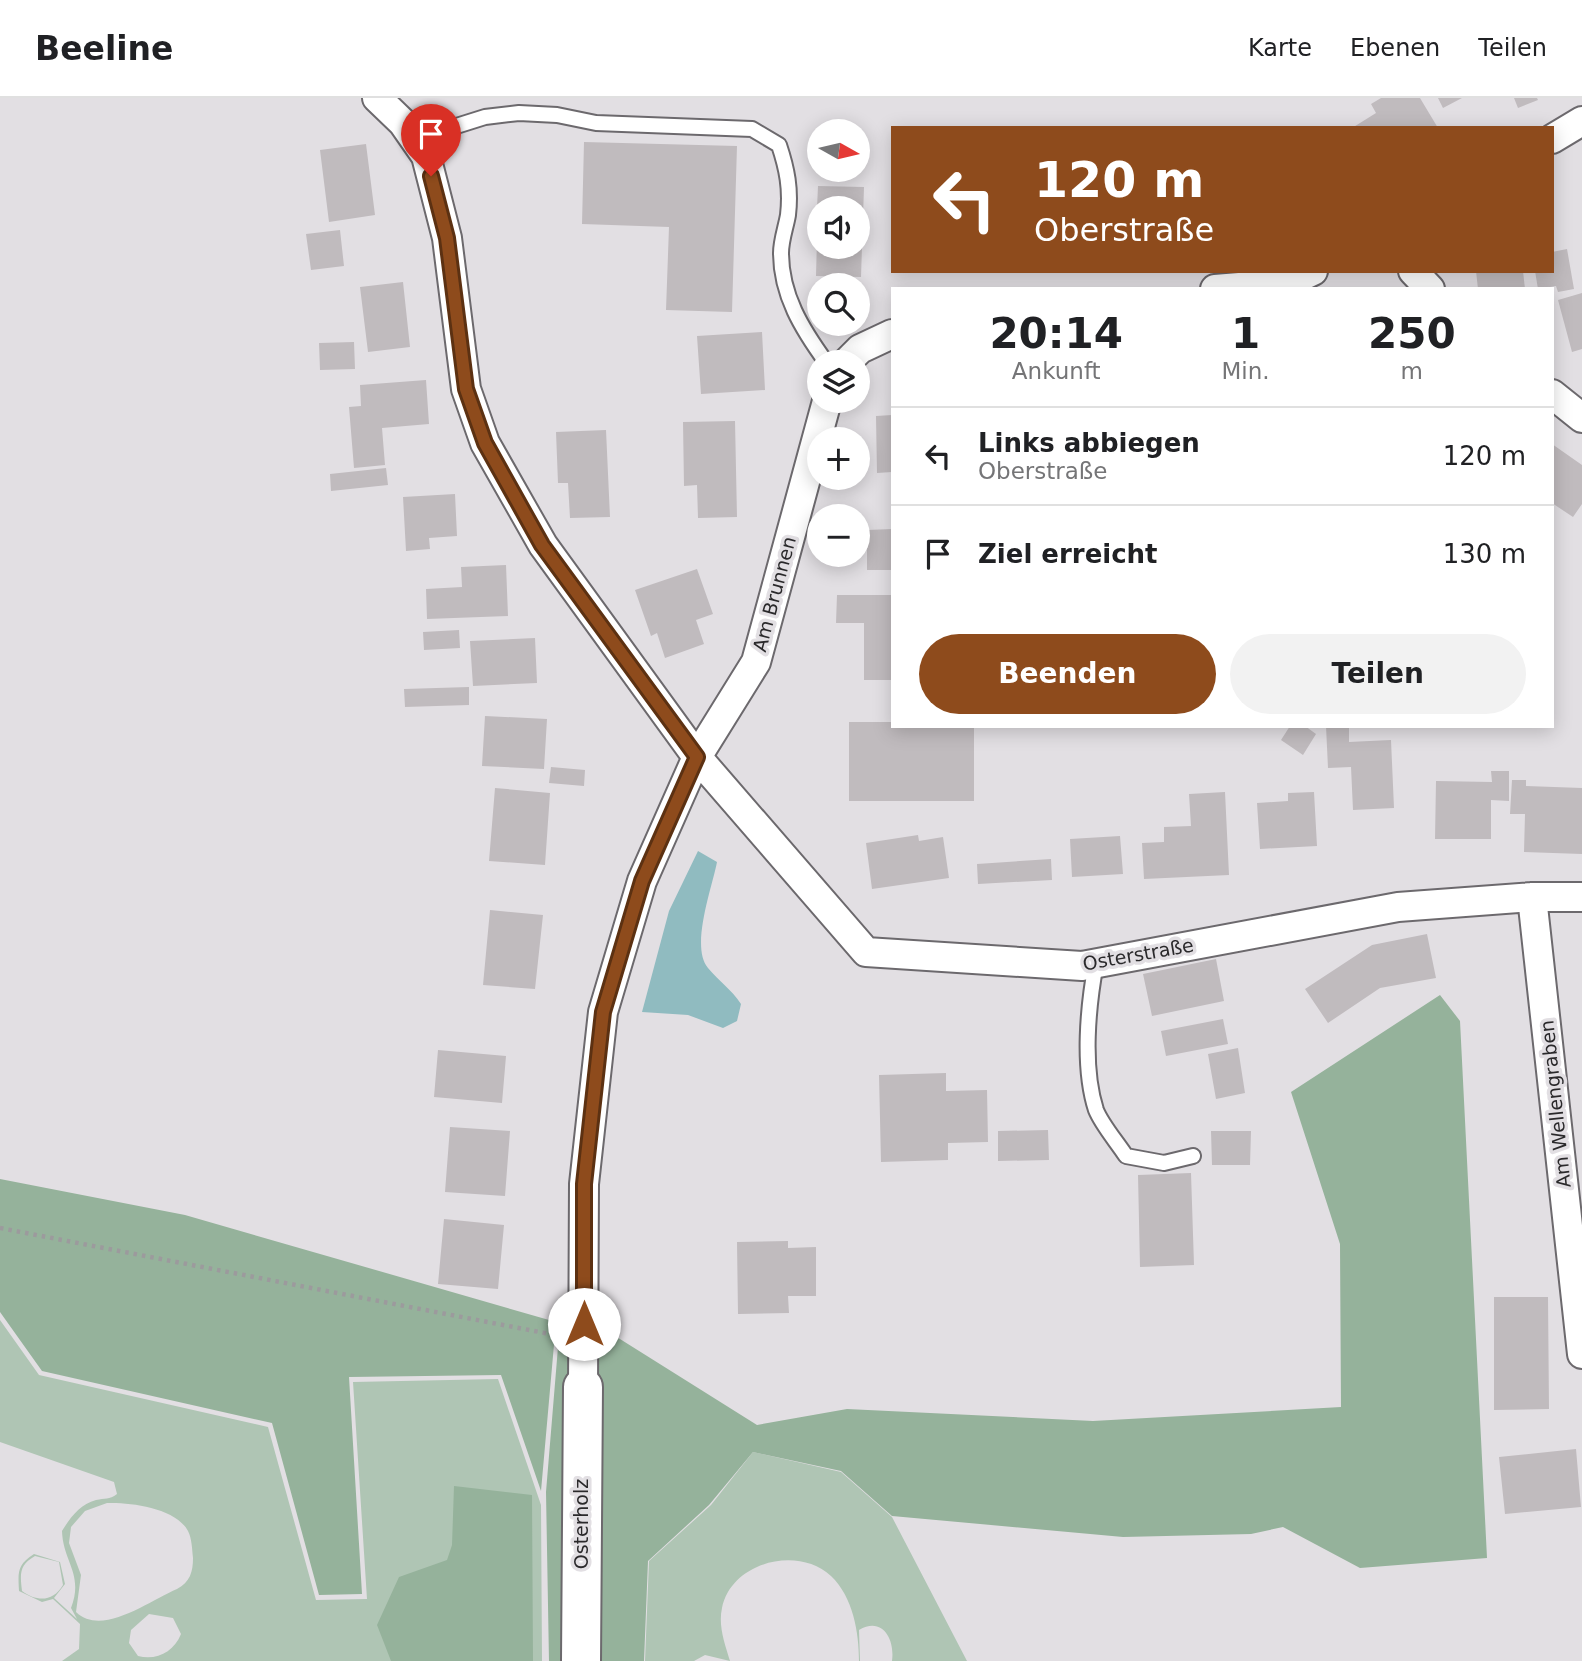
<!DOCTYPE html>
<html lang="de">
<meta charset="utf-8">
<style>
:root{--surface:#fff;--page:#f2f2f2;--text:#202124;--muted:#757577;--line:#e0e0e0;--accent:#8e4b1c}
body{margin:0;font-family:"DejaVu Sans",sans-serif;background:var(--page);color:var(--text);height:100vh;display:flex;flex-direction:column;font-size:26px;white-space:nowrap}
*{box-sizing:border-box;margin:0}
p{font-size:23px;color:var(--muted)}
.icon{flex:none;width:38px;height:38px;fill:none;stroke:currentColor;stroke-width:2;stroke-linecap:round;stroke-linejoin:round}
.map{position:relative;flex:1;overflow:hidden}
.drawer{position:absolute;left:891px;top:189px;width:663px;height:441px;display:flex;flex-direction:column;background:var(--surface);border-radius:0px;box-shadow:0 4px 18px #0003}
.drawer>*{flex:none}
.hud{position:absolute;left:891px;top:28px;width:663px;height:147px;border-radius:0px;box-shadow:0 4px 18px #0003;background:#8e4b1c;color:#fff;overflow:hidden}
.needle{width:46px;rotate:98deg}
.fabs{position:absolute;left:807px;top:21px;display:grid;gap:14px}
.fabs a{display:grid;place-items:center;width:63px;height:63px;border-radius:50%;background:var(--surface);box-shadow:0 4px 18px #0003;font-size:35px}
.pin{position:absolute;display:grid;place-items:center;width:60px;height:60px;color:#fff;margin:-72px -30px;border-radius:50% 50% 50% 0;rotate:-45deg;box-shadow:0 0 7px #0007}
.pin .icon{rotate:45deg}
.me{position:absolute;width:77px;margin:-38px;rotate:0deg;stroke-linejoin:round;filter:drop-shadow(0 0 5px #0008)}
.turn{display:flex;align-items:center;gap:24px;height:147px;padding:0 28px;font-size:32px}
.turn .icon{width:91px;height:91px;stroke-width:2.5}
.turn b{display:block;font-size:49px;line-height:60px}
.eta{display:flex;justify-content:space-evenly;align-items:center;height:119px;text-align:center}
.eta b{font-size:42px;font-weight:700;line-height:49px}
.primary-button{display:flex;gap:14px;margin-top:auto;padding:14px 28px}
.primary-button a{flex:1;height:80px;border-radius:42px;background:var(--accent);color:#fff;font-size:28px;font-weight:700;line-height:80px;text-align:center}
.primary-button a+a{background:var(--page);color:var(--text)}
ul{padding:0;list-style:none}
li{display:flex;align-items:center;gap:21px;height:98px;padding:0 28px;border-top:2px solid var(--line)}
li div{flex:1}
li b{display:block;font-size:26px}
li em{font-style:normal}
header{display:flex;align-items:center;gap:42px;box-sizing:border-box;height:98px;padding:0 35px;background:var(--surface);border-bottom:2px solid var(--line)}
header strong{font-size:33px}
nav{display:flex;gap:38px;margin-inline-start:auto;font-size:24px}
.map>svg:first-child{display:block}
.green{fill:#afc5b4;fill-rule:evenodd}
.forest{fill:#95b29b}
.water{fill:#90bbc0}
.building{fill:#c0bbbe}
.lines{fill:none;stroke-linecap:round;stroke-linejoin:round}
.lane-casing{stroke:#6c696d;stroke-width:18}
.street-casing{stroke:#6c696d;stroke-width:32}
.secondary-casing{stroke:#6c696d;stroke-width:42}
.path{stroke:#9c9a9d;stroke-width:4.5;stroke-dasharray:3.5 5;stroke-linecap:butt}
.lane{stroke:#fff;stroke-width:14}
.street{stroke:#fff;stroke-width:28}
.secondary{stroke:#fff;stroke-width:38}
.route-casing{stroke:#5c3112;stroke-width:18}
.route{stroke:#8e4b1c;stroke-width:12}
.labels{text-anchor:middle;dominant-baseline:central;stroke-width:7;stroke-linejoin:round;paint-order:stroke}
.street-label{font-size:19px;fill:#2a292b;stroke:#e2dfe3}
</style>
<header>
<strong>Beeline</strong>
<nav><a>Karte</a><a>Ebenen</a><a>Teilen</a></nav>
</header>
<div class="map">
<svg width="1582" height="1563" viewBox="0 0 1582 1563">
<rect width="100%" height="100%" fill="#e2dfe3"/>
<path class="green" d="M0 1222 39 1277 268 1329 316 1502 367 1501 353 1284 498 1281 541 1407 542 1563H62L79 1551 80 1526 53 1501 42 1504 19 1493C18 1474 17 1467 34 1456L60 1464 65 1486 54 1500 77 1521 71 1510C84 1476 63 1464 62 1433 70 1420 80 1406 96 1402 105 1400 109 1402 117 1396L114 1384 0 1344ZM107 1405C130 1404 176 1410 188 1433 192 1441 192 1451 193 1460 193 1474 190 1484 177 1491 149 1503 102 1539 76 1514L81 1477 69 1445 71 1429 85 1413ZM35 1458 59 1464 63 1487C53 1504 37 1504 22 1493 20 1476 19 1467 35 1458ZM149 1516 173 1520 181 1536C174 1554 156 1563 138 1558L129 1545 131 1532Z
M753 1354 841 1374 892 1419 967 1563H892C895 1542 883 1518 859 1532L860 1563H859C859 1534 853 1499 831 1478 798 1447 731 1464 722 1510 718 1528 725 1546 730 1563L705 1557 694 1563H645L649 1463 711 1407Z"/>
<path class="forest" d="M1440 897 1460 923 1487 1460 1360 1470 1283 1429 1251 1436 1123 1439 892 1418 841 1373 753 1354 709 1407 648 1463 644 1563H549L546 1394 560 1225 612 1236 757 1327 847 1311 1093 1323 1341 1309 1340 1146 1291 994Z
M0 1081 185 1117 556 1224 541 1393 501 1277 349 1279 362 1496 319 1497 272 1325 42 1273 0 1214Z
M454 1388 532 1397 533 1563H391L377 1527 399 1479 447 1462 452 1447Z"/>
<path class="water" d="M698 753 717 764C712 790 690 849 708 870 719 883 732 892 741 906L737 923 723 930 688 917 642 914 669 813Z"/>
<path class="building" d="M1381 0H1420L1438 30H1352L1376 15 1371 6Z
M1438 0H1462L1443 10Z
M1514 0H1537L1538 2 1518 10Z
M584 44 737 48 732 214 666 212 669 129 582 126Z
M366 46 375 117 329 124 320 52Z
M818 88 864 89 861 179 816 178 817 140 819 149H858V110H817Z
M340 132 344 168 311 172 306 136Z
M1567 151 1574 191 1558 194 1556 188 1538 191 1535 173H1552V154Z
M1476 173H1523L1525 191H1478Z
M403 184 410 249 368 254 360 189Z
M1582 195V251L1572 254 1558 202Z
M762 234 765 292 701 296 697 238Z
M354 244 355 271 320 272 319 245Z
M426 282 429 326 382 330 385 367 354 370 349 309 361 308 360 287Z
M892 317V374L877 375 876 318Z
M735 323 737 419 698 420 697 387 684 388 683 324Z
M606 332 610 419 570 420 568 385H558L556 334Z
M1552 346 1582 367V406L1573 419 1552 405Z
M386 370 388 387 331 393 330 376Z
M455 396 457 438 429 440 430 451 406 453 403 399Z
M892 431V472H867V432Z
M506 467 508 518 427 521 426 491 462 489 461 469Z
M697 471 713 516 696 522 704 546 665 560 657 535 651 538 635 492Z
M837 497H892V582H864V525H836Z
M459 532 460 550 424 552 423 534Z
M535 540 537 585 473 588 470 543Z
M469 589V607L405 609 404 591Z
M485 618 547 621 544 671 482 668Z
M849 624H892V628H974V703H849Z
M1290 628H1305L1316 636 1303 657 1281 642Z
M1326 628H1349V644L1391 642 1394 710 1353 712 1351 669 1328 670Z
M551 669 585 672 584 688 549 685Z
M1491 673H1509V703L1491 702V741H1435L1436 683 1492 684Z
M1512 682H1526V688L1582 690V756L1524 754 1525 716H1510Z
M495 690 550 695 545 767 489 763Z
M1225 694 1229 777 1144 781 1142 745 1164 744V729L1191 728 1189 696Z
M1314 694 1317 748 1260 751 1257 705 1288 703V695Z
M918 737 919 743 943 739 949 780 872 791 866 745Z
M1120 738 1123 776 1072 779 1070 741Z
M1051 761 1052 782 978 786 977 766Z
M490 812 543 817 535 891 483 887Z
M1427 836 1436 880 1380 890 1328 925 1305 891 1372 847Z
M1216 861 1224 903 1152 918 1143 876Z
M1223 921 1228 946 1166 958 1161 933Z
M1238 950 1245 995 1216 1001 1208 956Z
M438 952 506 958 502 1005 434 999Z
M946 975V993L987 992 988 1044 948 1045V1062L881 1064 879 977Z
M450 1029 510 1033 505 1098 445 1094Z
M1048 1032 1049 1062 998 1063V1033Z
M1211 1033H1251L1250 1067H1212Z
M1191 1075 1194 1167 1140 1169 1138 1077Z
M444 1121 504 1127 498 1191 438 1186Z
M788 1143V1150L816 1149V1198H788L789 1215 738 1216 737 1144Z
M1494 1199H1548L1549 1311 1494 1312Z
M1576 1351 1581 1409 1505 1416 1499 1359Z"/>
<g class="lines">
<defs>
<path id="lane" d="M426 58 432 45 450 30 485 19 519 15 557 17 596 25 752 31 779 47C787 71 791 91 788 117 786 129 781 142 781 155 781 197 802 231 826 264
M1096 865C1088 908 1082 969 1096 1012 1102 1027 1117 1044 1126 1058L1164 1065 1193 1058"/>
<path id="street" d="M377 0 403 25 426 58 447 140 466 291 485 345 543 447 697 659 866 854 1082 868 1398 809 1532 799H1582
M1552 41 1582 23
M1413 173 1430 191
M1215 191 1288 185 1313 173
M847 264 860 251 892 236
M1552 296 1582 320
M1532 799 1582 1256
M583 1289 584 1086 603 914 642 783 697 659 756 564 827 303"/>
<path id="secondary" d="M581 1563 583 1289"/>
</defs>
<use href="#lane" class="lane-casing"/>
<use href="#street" class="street-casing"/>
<use href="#secondary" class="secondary-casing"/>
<path class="path" d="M0 1130 555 1237"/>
<use href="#lane" class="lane"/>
<use href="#street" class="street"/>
<use href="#secondary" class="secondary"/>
</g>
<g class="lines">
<defs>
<path id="route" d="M431 78 447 140 466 291 485 345 542 447 697 659 642 783 603 914 584 1086V1226"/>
</defs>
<use href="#route" class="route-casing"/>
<use href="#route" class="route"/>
</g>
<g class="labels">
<g class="street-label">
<text transform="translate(774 496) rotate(-75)">Am Brunnen</text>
<text transform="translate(1138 856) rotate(-10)">Osterstraße</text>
<text transform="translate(1555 1006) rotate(-96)">Am Wellengraben</text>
<text transform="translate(581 1426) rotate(-90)">Osterholz</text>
</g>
</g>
</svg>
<div class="fabs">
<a><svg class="needle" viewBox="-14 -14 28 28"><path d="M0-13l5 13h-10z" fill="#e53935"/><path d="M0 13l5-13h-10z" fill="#757577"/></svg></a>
<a><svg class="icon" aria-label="sound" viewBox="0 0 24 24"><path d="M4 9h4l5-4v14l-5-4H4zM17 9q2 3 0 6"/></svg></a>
<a><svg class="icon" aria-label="search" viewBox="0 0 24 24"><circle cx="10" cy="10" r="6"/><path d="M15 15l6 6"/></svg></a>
<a><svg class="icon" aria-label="layers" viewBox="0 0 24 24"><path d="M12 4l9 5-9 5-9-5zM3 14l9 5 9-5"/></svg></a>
<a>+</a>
<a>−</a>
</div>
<div class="pin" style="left:431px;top:78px;background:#d93025"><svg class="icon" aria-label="arrive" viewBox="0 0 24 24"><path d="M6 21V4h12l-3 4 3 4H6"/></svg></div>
<svg class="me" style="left:584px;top:1226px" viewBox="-20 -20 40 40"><circle r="19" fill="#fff"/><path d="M0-13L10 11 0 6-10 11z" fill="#8e4b1c"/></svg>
<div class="hud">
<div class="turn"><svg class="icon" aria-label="left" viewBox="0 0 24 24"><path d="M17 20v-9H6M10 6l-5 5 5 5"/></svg><div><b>120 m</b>Oberstraße</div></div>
</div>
<section class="drawer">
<div class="eta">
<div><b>20:14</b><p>Ankunft</p></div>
<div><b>1</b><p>Min.</p></div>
<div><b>250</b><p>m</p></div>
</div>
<ul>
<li><svg class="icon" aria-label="left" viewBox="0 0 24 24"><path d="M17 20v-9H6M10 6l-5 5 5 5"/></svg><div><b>Links abbiegen</b><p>Oberstraße</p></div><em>120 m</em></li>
<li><svg class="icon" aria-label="arrive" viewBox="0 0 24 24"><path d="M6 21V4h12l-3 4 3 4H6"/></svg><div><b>Ziel erreicht</b></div><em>130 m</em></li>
</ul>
<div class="primary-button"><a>Beenden</a><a>Teilen</a></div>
</section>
</div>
